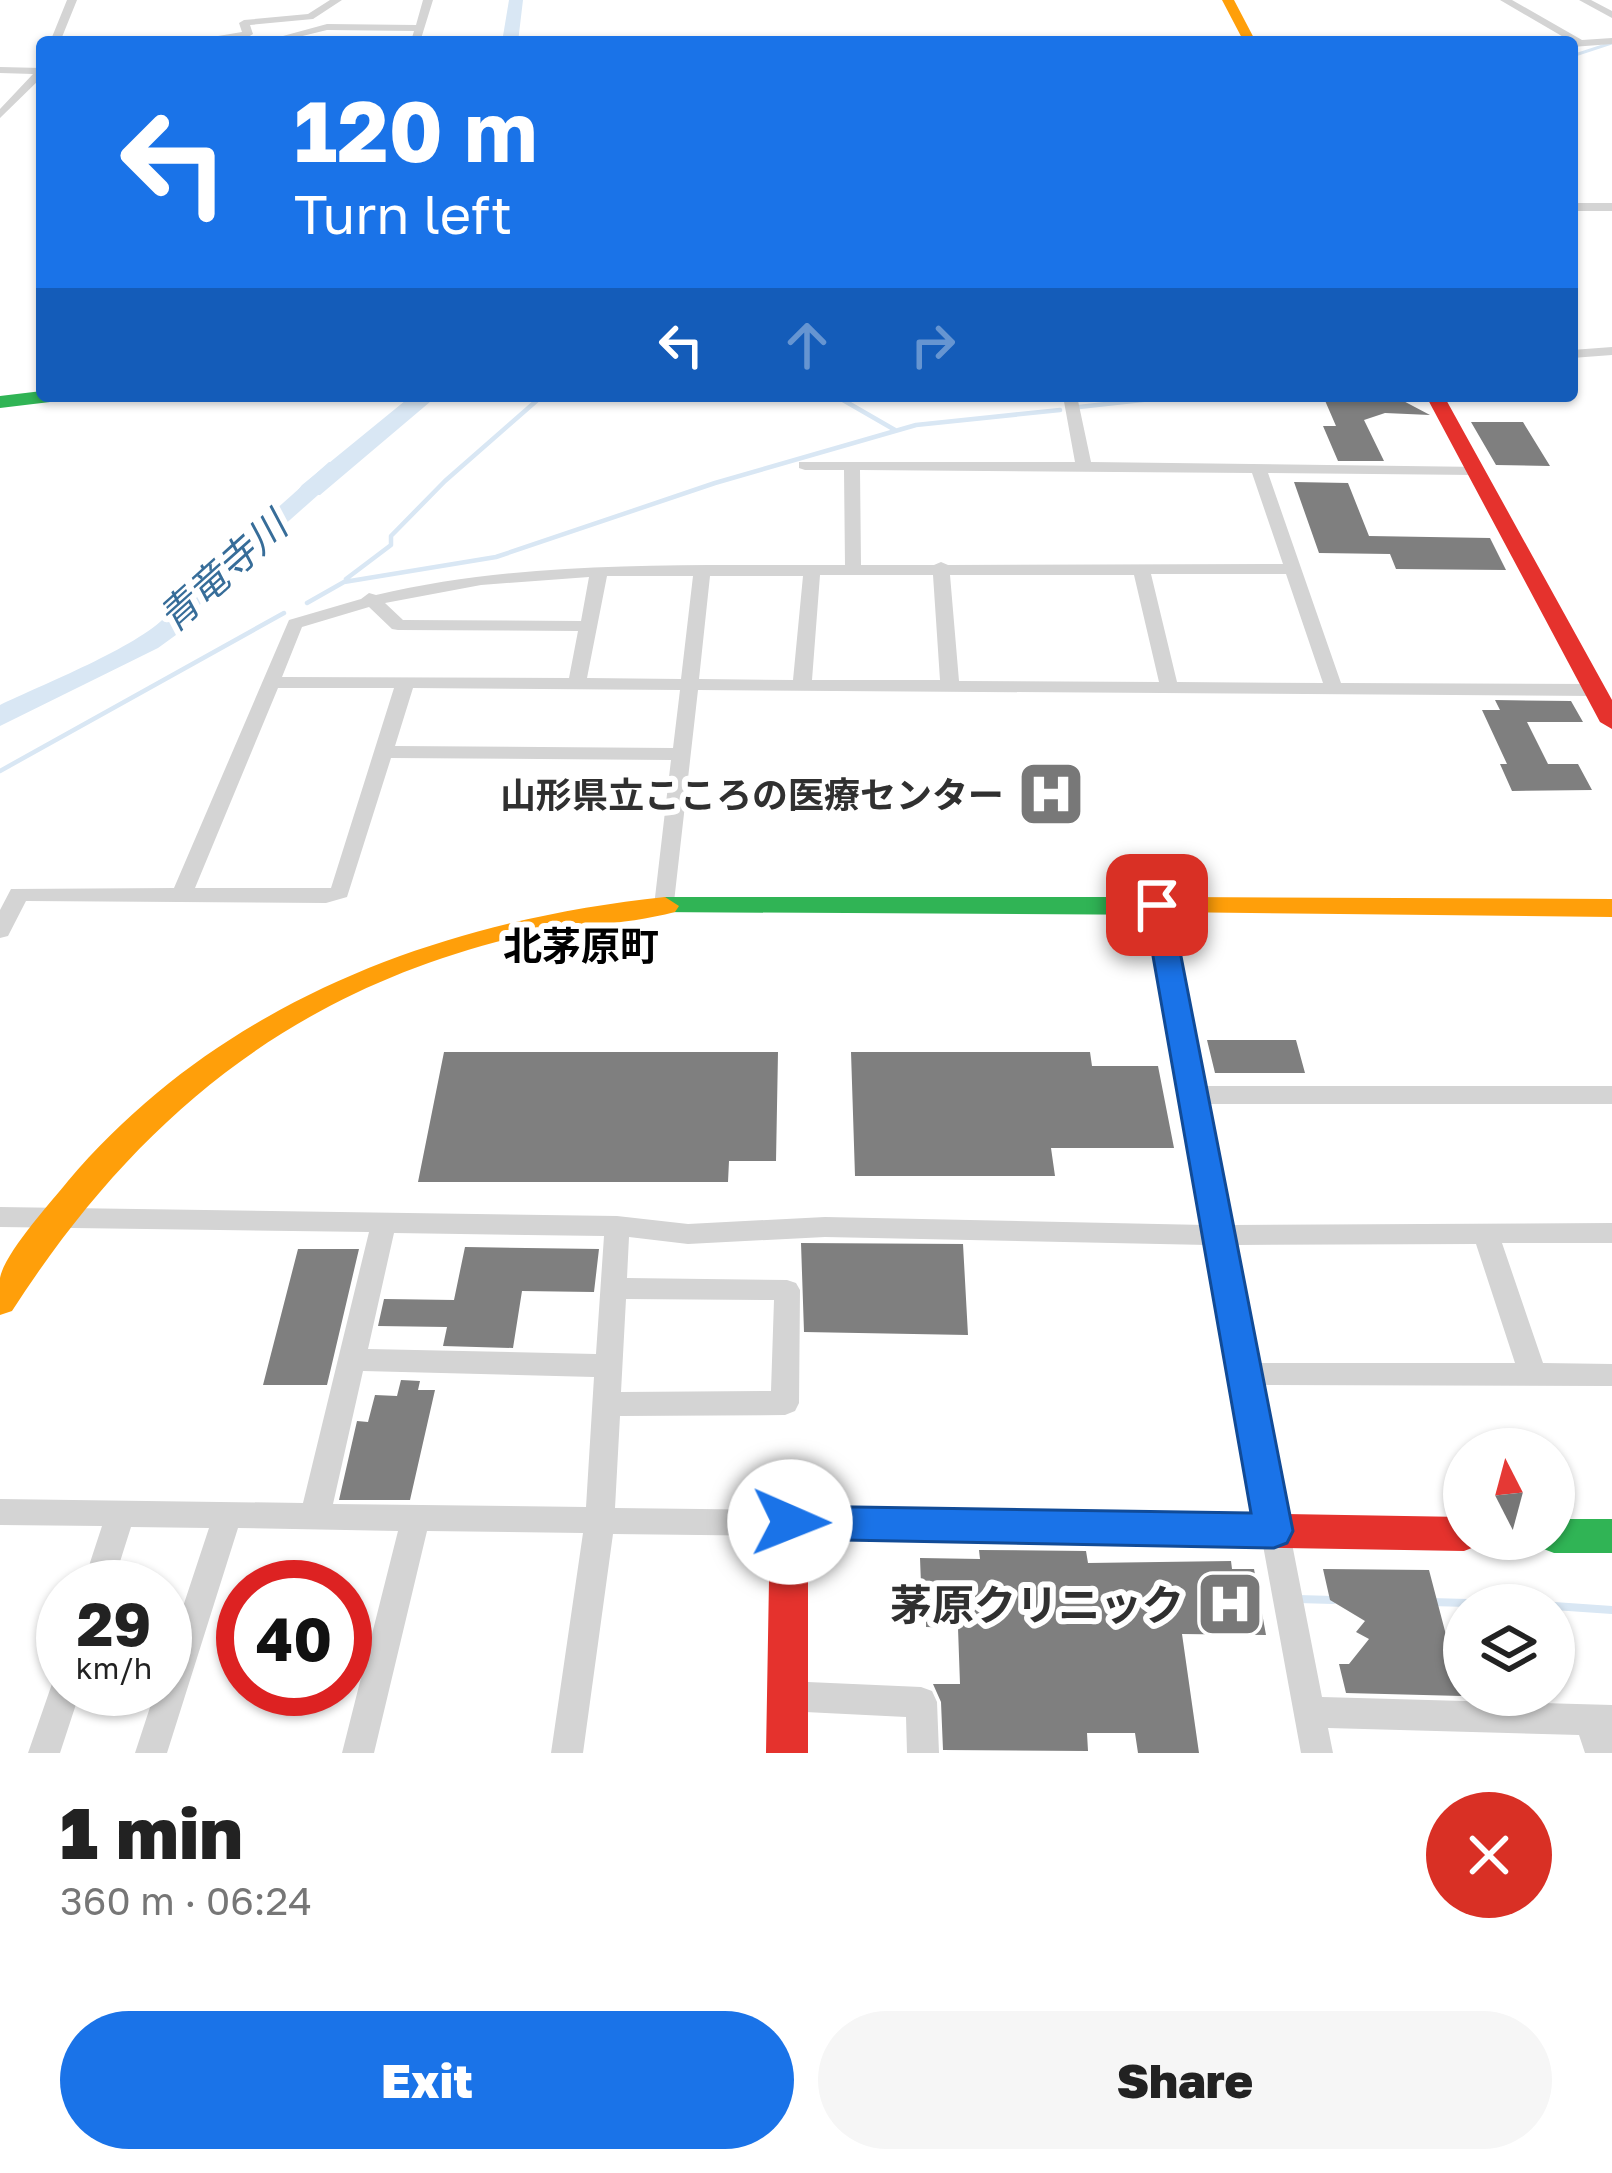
<!DOCTYPE html>
<meta charset="utf-8">
<style>
:root{--surface:#fff;--page:#f6f6f6;--text:#222;--muted:#767676;--accent:#1a73e8}
body{margin:0;font-family:"Golos Text","Noto Sans JP",sans-serif;background:var(--page);color:var(--text);height:100vh;display:flex;flex-direction:column;font-size:45px;white-space:nowrap}
*{box-sizing:border-box;margin:0}
p{font-size:39px;color:var(--muted)}
.icon{flex:none;width:66px;height:66px;fill:none;stroke:currentColor;stroke-width:2;stroke-linecap:round;stroke-linejoin:round}
.map{position:relative;height:1753px;overflow:hidden}
.panel{display:flex;flex-direction:column;background:var(--surface);flex:1}
.panel>*{flex:none}
.banner{position:absolute;left:36px;top:36px;width:1542px;height:366px;border-radius:12px;box-shadow:0 3px 9px #0004;background:#1a73e8;color:#fff;overflow:hidden}
.needle{width:78px;rotate:354deg}
.tools{position:absolute;left:1443px;top:1428px;display:grid;gap:24px}
.tools a{display:grid;place-items:center;width:132px;height:132px;border-radius:50%;background:var(--surface);box-shadow:0 3px 9px #0004;font-size:60px}
.speed{position:absolute;left:36px;top:1560px;display:flex;gap:24px;font-size:60px;font-weight:700;text-align:center}
.speed>*{display:grid;place-content:center;width:156px;height:156px;border-radius:50%;background:var(--surface);box-shadow:0 3px 9px #0004;line-height:1}
.speed small{font-size:30px;font-weight:400}
.speed .limit{border:18px solid #d22;background:#fff;color:#111}
.pin{position:absolute;display:grid;place-items:center;width:102px;height:102px;color:#fff;margin:-51px;border-radius:24px;box-shadow:0 6px 18px #0006}
.me{position:absolute;width:132px;margin:-66px;rotate:91deg;stroke-linejoin:round;filter:drop-shadow(0 0 9px #0008)}
.turn{display:flex;align-items:center;gap:42px;height:252px;padding:0 60px;font-size:54px}
.turn .icon{width:156px;height:156px;stroke-width:2.5}
.turn b{display:block;font-size:84px;line-height:102px}
.lanes{display:flex;align-items:center;height:114px;padding:0 60px;background:#0003;justify-content:center;gap:60px;direction:ltr}
.lanes .off{opacity:.35}
.round{display:grid;place-items:center;flex:none;width:126px;height:126px;border-radius:63px;background:var(--page)}
.head{display:flex;align-items:center;justify-content:space-between;height:204px;padding:0 60px}
h1{font-size:72px;font-weight:800;line-height:90px}
.primary-button{display:flex;gap:24px;margin-top:auto;padding:24px 60px}
.primary-button a{flex:1;height:138px;border-radius:72px;background:var(--accent);color:#fff;font-size:48px;font-weight:800;line-height:138px;text-align:center}
.primary-button a+a{background:var(--page);color:var(--text)}
.map>svg:first-child{display:block}
.water{fill:#d9e7f4}
.lines{fill:none;stroke-linecap:round;stroke-linejoin:round}
.stream-far2{stroke:#d9e7f4;stroke-width:3}
.stream-far1{stroke:#d9e7f4;stroke-width:4.5}
.stream{stroke:#d9e7f4;stroke-width:8}
.river{fill:#d9e7f4;fill-rule:evenodd}
.building{fill:#7f7f7f}
.street{fill:#d4d4d4;fill-rule:evenodd}
.fast{fill:#30b455;fill-rule:evenodd}
.slow{fill:#ff9f0a;fill-rule:evenodd}
.jam{fill:#e5322d;fill-rule:evenodd}
.route{fill:#1a73e8;stroke:#114b97;stroke-width:3}
.labels{text-anchor:middle;dominant-baseline:central;stroke-width:12;stroke-linejoin:round;paint-order:stroke}
.poi-label{font-size:36px;font-weight:bold;fill:#303030;stroke:#fff;text-anchor:end}
.water-label{font-size:39px;font-style:italic;fill:#376d99;stroke:#fff}
.neighbourhood-label{font-size:39px;font-weight:bold;fill:#000;stroke:#fff}
.near-poi-label{font-size:42px;font-weight:bold;fill:#303030;stroke:#fff;text-anchor:end}
</style>
<div class="map">
<svg width="1612" height="1753" viewBox="0 0 1612 1753">
<rect width="100%" height="100%" fill="#fff"/>
<path class="water" d="M329 462 352 465 213 588 191 585Z"/>
<g class="lines">
<path class="stream-far2" d="M1572 56 1612 43"/>
<path class="stream-far1" d="M836 396 895 430
M1079 407 1178 396
M346 579 391 545V536L445 481 542 396
M307 603 344 582 496 557 715 483 916 425 1060 410
M0 771 284 613"/>
<path class="stream" d="M1298 1599 1333 1600
M1430 1602 1546 1605
M1554 1606 1612 1610"/>
<path class="river" d="M509 0H523L518 42H502Z
M411 396H437L320 495H302L298 490 302 485Z
M232 552 245 560 208 591 187 627 158 648 0 726V705C41 685 138 647 166 616 188 591 194 561 232 552Z"/>
</g>
<path class="building" d="M1323 396H1394L1430 415 1385 413 1364 420 1384 461H1338L1323 426H1336Z
M1471 422H1523L1550 466 1496 465Z
M1294 482 1348 483 1369 536 1490 538 1506 570 1396 569 1390 554 1319 553Z
M1495 700 1571 701 1583 722H1527L1548 764H1578L1592 790 1512 791 1500 764H1507L1482 710H1500Z
M1207 1040H1296L1305 1073H1215Z
M444 1052H778L776 1161H729L728 1182H418Z
M851 1052H1090L1092 1066H1158L1174 1148H1051L1055 1176H855Z
M801 1243 963 1244 968 1335 804 1332Z
M465 1247 599 1249 594 1292 522 1291 513 1348 443 1346 447 1327 378 1326 384 1299 454 1300Z
M298 1249H359L327 1385H263Z
M401 1380 420 1381 418 1390H435L410 1500H339L357 1421 368 1422 375 1395 397 1396Z
M979 1550 1086 1551 1088 1563 1231 1561 1232 1569H1254L1266 1635 1182 1634 1199 1753H1138L1135 1733H1087L1088 1751 943 1750 941 1702 933 1684H960L958 1628 926 1627V1616H916L915 1585 921 1584 920 1558 980 1559Z
M1323 1569 1429 1570 1462 1696 1346 1693 1339 1664H1349L1369 1639 1356 1632 1365 1621 1330 1600Z"/>
<g class="lines">
<path class="street" d="M67 0H77L60 42H50Z
M330 0H342L313 19 250 25 253 34 248 37 182 42 242 32 239 23 244 20 308 14Z
M423 0H433L420 42 411 41 414 31 327 30 278 42H261L327 24 416 25Z
M1500 0H1512L1582 40 1612 38V44L1572 47V42Z
M1579 0H1591L1612 11V18Z
M0 67 42 68V77L0 118V109L33 74 0 73Z
M1572 203H1612V211H1572Z
M1612 347V355L1572 358V350Z
M1063 396H1077L1091 462 1482 467 1484 470 1476 475 1268 473 1341 683 1596 684 1605 690 1596 696 698 690 673 911 665 913 654 906 671 760 391 758 347 897 326 903 26 901 8 936 0 938V910L11 889 174 888 289 620 361 599 369 593 376 595C530 559 688 566 845 565L844 470H805L799 468V462H1075ZM860 470 1252 473 1283 564 948 565 941 562 934 565H861ZM1151 574H1286L1323 683 1177 682ZM820 575H933L940 680H812ZM950 575H1134L1159 682 959 681ZM607 576H693L681 679 587 678ZM710 576H803L793 680 699 679ZM589 577 581 621 403 620 385 603 481 585ZM369 607 392 629 398 630 578 631 569 678 282 677 302 627ZM278 688H394L331 888H195ZM413 688 680 690 673 748 395 746Z
M1157 898 1168 905 1203 1086H1612V1104H1206L1230 1225 1612 1223V1243H1502L1543 1363 1612 1364V1386L1261 1385 1322 1697 1612 1705V1753H1585L1579 1735 1328 1728 1333 1753H1301L1208 1245 825 1237 688 1244 629 1237 627 1278 787 1280 796 1283 800 1290 799 1403 795 1411 785 1415 620 1416 615 1508 789 1510 799 1514 804 1523 799 1532 789 1536 613 1534 583 1753H551L583 1533 427 1531 374 1753H342L398 1531 238 1528 167 1753H135L156 1689H165V1661L209 1528 131 1527 112 1587H82L102 1526 0 1525V1499L303 1503 369 1232 0 1227V1207L617 1216 688 1224 825 1217 1205 1225 1146 905ZM394 1233 604 1236 596 1354 368 1349ZM1476 1244 1515 1363H1257L1234 1245ZM626 1299 774 1300 771 1391 621 1392ZM363 1371 594 1377 586 1507 333 1504Z
M63 1675V1689H81L60 1753H28L54 1678Z
M785 1681 921 1687 932 1691 937 1702 939 1753H907L906 1717 785 1711 774 1707 769 1696 774 1685Z"/>
<path class="fast" d="M42 391V396H59L50 402 0 408V396Z
M665 897H1178L1192 906 1178 915 655 912 651 906Z
M1554 1519H1612V1553H1554L1541 1548 1536 1539H1554Z"/>
<path class="slow" d="M1222 0H1234L1256 42H1244Z
M665 897 679 906 675 912C622 926 565 925 512 938 288 993 135 1120 12 1311L0 1315C0 1303 0 1290 0 1278 4 1254 51 1202 68 1181 219 1003 438 921 665 897Z
M1178 897 1612 899V917L1168 912 1164 906 1168 900Z"/>
<path class="jam" d="M1426 396H1444L1612 700V729L1600 722Z
M789 1506 1464 1517V1539H1481L1477 1546 1464 1551 808 1540V1753H766L770 1523 776 1511Z"/>
</g>
<path class="route" d="M1157 896 1171 905 1293 1531 1287 1543 1274 1548 790 1539 776 1534 770 1522 776 1511 790 1506 1251 1513 1144 905Z"/>
<defs>
<symbol id="hospital-square" viewBox="-11 -11 22 22"><rect x="-9" y="-9" width="18" height="18" rx="4" fill="#787878" stroke="#fff"/><path d="M-5-5h3v3.5h4V-5h3V5h-3V1.5h-4V5h-3Z" fill="#fff"/></symbol>
</defs>
<g fill-rule="evenodd">
<use href="#hospital-square" x="1013" y="756" width="76" height="76"/>
<use href="#hospital-square" x="1192" y="1566" width="76" height="76"/>
</g>
<g class="labels">
<g class="poi-label">
<text x="1004" y="794">山形県立こころの医療センター</text>
</g>
<g class="water-label">
<text transform="translate(222 571) rotate(-42)">青竜寺川</text>
</g>
<g class="neighbourhood-label">
<text x="581" y="945">北茅原町</text>
</g>
<g class="near-poi-label">
<text x="1184" y="1604">茅原クリニック</text>
</g>
</g>
</svg>
<div class="tools">
<a><svg class="needle" viewBox="-14 -14 28 28"><path d="M0-13l5 13h-10z" fill="#e53935"/><path d="M0 13l5-13h-10z" fill="#767676"/></svg></a>
<a><svg class="icon" aria-label="layers" viewBox="0 0 24 24"><path d="M12 4l9 5-9 5-9-5zM3 14l9 5 9-5"/></svg></a>
</div>
<div class="speed"><div>29<small>km/h</small></div><div class="limit">40</div></div>
<div class="pin" style="left:1157px;top:905px;background:#d93025"><svg class="icon" aria-label="arrive" viewBox="0 0 24 24"><path d="M6 21V4h12l-3 4 3 4H6"/></svg></div>
<svg class="me" style="left:790px;top:1522px" viewBox="-20 -20 40 40"><circle r="19" fill="#fff"/><path d="M0-13L10 11 0 6-10 11z" fill="#1a73e8"/></svg>
<div class="banner">
<div class="turn"><svg class="icon" aria-label="left" viewBox="0 0 24 24"><path d="M17 20v-9H6M10 6l-5 5 5 5"/></svg><div><b>120 m</b>Turn left</div></div>
<div class="lanes"><svg class="icon" aria-label="left" viewBox="0 0 24 24"><path d="M17 20v-9H6M10 6l-5 5 5 5"/></svg><svg class="icon off" aria-label="ahead" viewBox="0 0 24 24"><path d="M12 20V5M6 11l6-6 6 6"/></svg><svg class="icon off" aria-label="right" viewBox="0 0 24 24"><path d="M7 20v-9h11M14 6l5 5-5 5"/></svg></div>
</div>
</div>
<section class="panel">
<div class="head"><div><h1>1 min</h1><p>360 m · 06:24</p></div><a class="round" style="background:#d93025;color:#fff"><svg class="icon" aria-label="close" viewBox="0 0 24 24"><path d="M6 6l12 12M18 6L6 18"/></svg></a></div>
<div class="primary-button"><a>Exit</a><a>Share</a></div>
</section>
